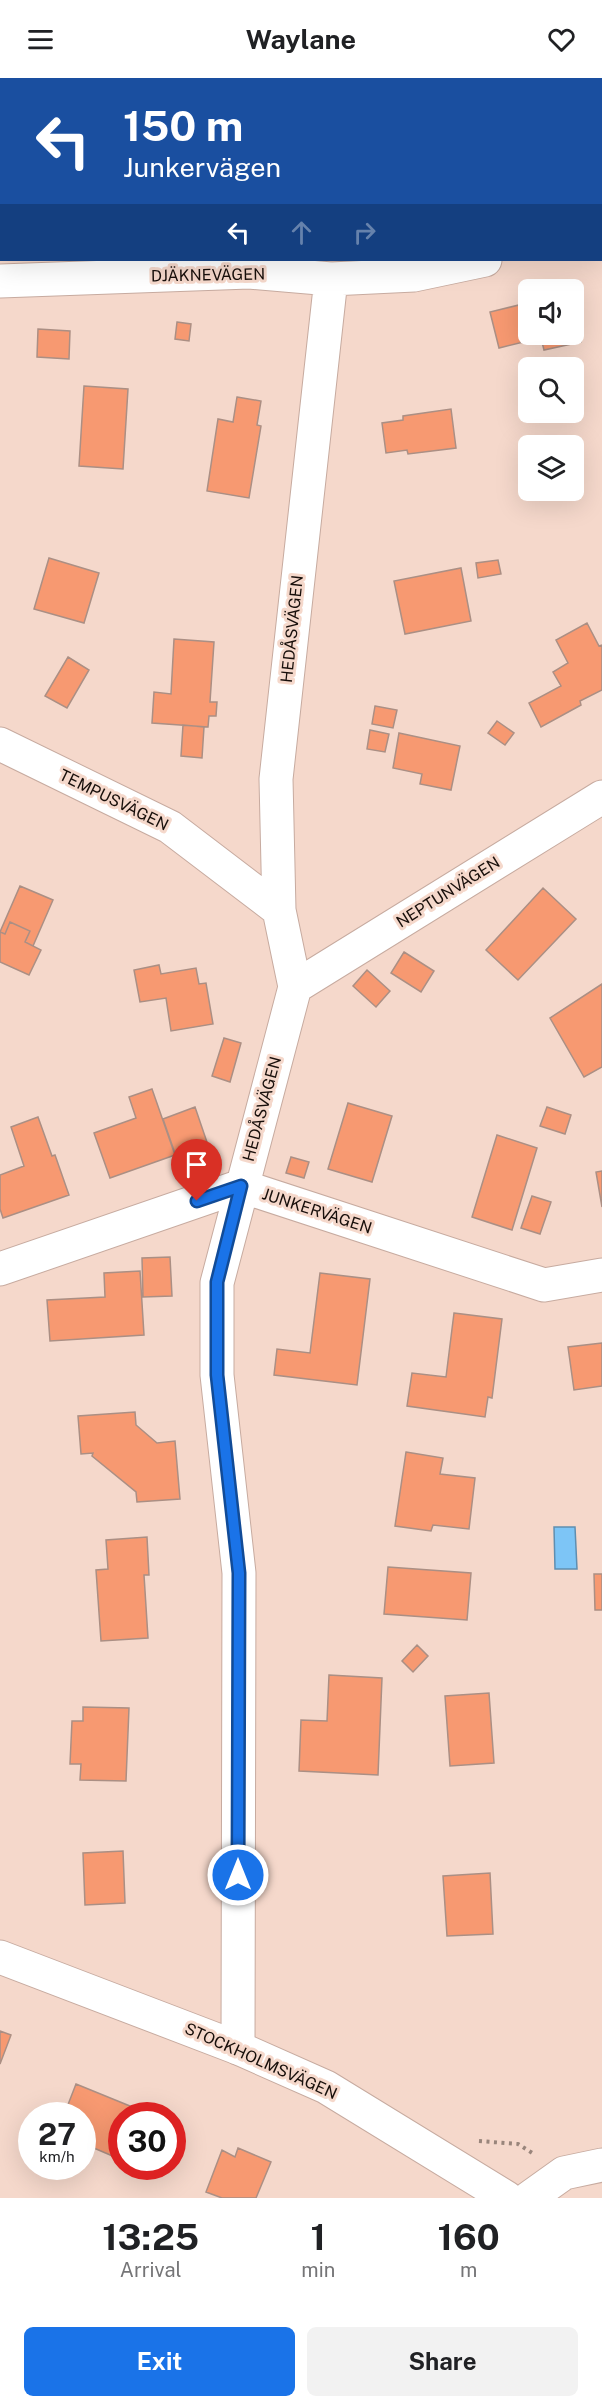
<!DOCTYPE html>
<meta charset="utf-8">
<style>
:root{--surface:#fff;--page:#f2f2f2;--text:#202124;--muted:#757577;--accent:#1a73e8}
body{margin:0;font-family:"Public Sans",sans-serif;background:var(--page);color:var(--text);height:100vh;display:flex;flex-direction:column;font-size:22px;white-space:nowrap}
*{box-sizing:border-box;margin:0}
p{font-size:20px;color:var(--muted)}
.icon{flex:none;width:33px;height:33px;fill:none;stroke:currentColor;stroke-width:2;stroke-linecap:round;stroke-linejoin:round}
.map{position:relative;height:2120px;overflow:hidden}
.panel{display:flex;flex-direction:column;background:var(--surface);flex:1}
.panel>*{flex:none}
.banner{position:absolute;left:0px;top:0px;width:603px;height:183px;box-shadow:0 6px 24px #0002;background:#1a4fa0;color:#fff;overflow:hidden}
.tools{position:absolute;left:518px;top:201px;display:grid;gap:12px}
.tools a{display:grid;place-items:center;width:66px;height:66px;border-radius:9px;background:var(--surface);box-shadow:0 6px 24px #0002;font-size:30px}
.speed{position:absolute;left:18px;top:2024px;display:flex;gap:12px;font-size:30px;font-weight:700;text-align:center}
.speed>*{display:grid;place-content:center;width:78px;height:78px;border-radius:50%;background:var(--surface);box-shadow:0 6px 24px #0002;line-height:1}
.speed small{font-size:15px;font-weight:400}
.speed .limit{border:9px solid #d22;background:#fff;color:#111}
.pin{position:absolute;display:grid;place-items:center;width:51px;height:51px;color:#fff;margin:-62px -26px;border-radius:50% 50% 50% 0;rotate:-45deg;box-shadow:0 0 6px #0007}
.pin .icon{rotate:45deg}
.me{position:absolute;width:66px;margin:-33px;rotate:0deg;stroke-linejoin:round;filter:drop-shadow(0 0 4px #0008)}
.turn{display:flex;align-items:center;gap:21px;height:126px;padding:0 24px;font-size:27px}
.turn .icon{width:78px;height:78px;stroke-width:2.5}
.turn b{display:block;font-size:42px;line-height:51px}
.lanes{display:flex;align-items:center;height:57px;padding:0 24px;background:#0003;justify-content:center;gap:30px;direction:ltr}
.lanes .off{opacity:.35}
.eta{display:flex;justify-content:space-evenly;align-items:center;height:102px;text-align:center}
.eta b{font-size:36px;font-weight:700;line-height:42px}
.action{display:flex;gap:12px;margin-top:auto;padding:12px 24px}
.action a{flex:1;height:69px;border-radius:9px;background:var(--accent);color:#fff;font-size:24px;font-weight:700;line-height:69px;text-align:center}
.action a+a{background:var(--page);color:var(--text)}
header{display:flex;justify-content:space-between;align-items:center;height:78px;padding:0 24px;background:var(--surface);font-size:27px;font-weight:700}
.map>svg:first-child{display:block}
.water{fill:#7dc5f6;stroke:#5f8eb0;stroke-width:1.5}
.building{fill:#f79971;stroke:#ab8f84;stroke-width:1.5}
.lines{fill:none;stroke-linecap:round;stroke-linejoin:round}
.minor-casing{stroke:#c7aba0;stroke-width:35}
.major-casing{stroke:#c7aba0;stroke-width:35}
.path{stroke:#99857b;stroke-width:4;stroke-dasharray:3 4.5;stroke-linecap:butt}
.minor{stroke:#fff;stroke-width:33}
.major{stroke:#fff;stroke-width:33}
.rail{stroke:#584a43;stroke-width:4.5;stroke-dasharray:12 6;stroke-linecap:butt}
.route-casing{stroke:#114b97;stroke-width:15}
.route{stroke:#1a73e8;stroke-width:10}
.labels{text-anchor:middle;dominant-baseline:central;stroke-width:6;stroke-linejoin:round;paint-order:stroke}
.street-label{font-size:16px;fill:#180f0b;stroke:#f5d8cb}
</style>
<header><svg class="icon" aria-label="menu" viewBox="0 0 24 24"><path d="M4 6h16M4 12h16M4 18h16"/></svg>Waylane<svg class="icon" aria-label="heart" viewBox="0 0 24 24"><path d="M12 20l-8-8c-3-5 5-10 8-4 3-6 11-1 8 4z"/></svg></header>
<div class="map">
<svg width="602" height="2120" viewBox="0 0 602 2120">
<rect width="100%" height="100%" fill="#f5d8cb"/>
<path class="water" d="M554 1449H575L577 1491H555Z"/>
<path class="building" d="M527 225 528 256H535L536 261 499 270 490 234Z
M573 228 581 264 544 272 540 256H573Z
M177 244 191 246 189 263 175 261Z
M38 251 70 253 69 281 37 279Z
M84 308 128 311 123 391 79 388Z
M237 319 261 323 257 347 261 348 249 420 207 413 218 341 233 344Z
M451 331 456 370 408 376 407 372 386 375 382 345 403 342V338Z
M49 480 99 495 84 545 34 531Z
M498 482 501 496 478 500 476 485Z
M461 490 471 543 405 556 394 503Z
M587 545 599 568 602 567V612L580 623 581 627 541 649 529 625 561 608 553 594 568 585 556 562Z
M174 561 214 564 210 624H217L216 638H209L208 649 152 645 154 614 171 616Z
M68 579 89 592 67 630 45 618Z
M375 628 397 632 393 650 372 646Z
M497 643 514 655 505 667 488 655Z
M183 647 204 649 202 680 181 678Z
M370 652 389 656 385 674 367 671Z
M399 655 460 668 451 712 420 706 422 696 393 690Z
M20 808 53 822 33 868 25 864 30 853 10 844 5 856 0 854Z
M543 810 576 841 518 902 486 872Z
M10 844 30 853 25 864 41 872 29 897 0 884V854L5 856Z
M404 874 434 893 421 914 391 895Z
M159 887 161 896 196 890 199 906 206 905 213 946 171 953 166 920 140 924 134 892Z
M367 892 390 913 376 929 353 908Z
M602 906V989L584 999 550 940Z
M224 960 241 965 230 1004 212 998Z
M152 1011 175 1077 110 1100 94 1055 136 1040 129 1019Z
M348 1025 392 1038 372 1104 328 1091Z
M195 1029 210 1073 178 1084 163 1041Z
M547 1029 571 1037 565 1056 540 1048Z
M38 1039 52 1078 55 1077 69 1117 3 1140 0 1131V1097L24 1088 11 1049Z
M497 1057 537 1070 512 1152 472 1139Z
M291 1079 309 1084 304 1100 286 1095Z
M602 1093V1129L596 1094Z
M532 1118 551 1124 540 1156 521 1150Z
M170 1179 172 1218 143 1219 142 1180Z
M140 1193 144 1257 50 1263 47 1222 105 1219 104 1195Z
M320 1195 370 1201 357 1307 274 1297 277 1271 310 1275Z
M454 1235 502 1241 492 1320 488 1319 485 1339 407 1328 412 1295 446 1299Z
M602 1265V1308L574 1312 568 1269Z
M135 1334 136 1347 157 1365 175 1363 180 1421 137 1424 136 1414 92 1378 93 1375 81 1376 78 1338Z
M406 1374 443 1380 440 1396 475 1400 469 1451 433 1447 431 1453 395 1448Z
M147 1459 149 1497H144L148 1560 101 1563 96 1492 108 1491 106 1462Z
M388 1489 471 1495 467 1542 384 1536Z
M594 1496H602V1532H595Z
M417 1567 428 1578 413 1594 402 1583Z
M329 1597 382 1600 378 1697 299 1693 301 1642 327 1643Z
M489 1615 494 1685 450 1688 445 1618Z
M83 1629 129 1630 126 1703 80 1702 81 1686H70L72 1643H83Z
M123 1773 125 1825 85 1827 83 1775Z
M490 1795 493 1856 447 1858 443 1798Z
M0 1953 11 1957 0 1986Z
M76 2006 152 2037H122V2082L82 2065V2037H64Z
M238 2070 271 2084 256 2120H222L206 2114 222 2072 235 2079Z"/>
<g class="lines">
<defs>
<path id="minor" d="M0 203 249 194 331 201 414 197 485 182
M0 666 170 749 279 832
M295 909 602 719
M0 1191 241 1108 544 1207 602 1197
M238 1970 239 1495 217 1297V1205L295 909 279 832 276 701 331 201
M529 2120 564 2095 602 2087"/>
<path id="major" d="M0 1879 238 1970 326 2009 507 2120"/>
</defs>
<use href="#minor" class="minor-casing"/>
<use href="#major" class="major-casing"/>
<path class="path" d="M313 2V0
M479 2063 518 2066 534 2076"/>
<use href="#minor" class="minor"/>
<use href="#major" class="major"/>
<path class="rail" d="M0 86H2
M0 129H2"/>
</g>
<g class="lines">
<defs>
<path id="route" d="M197 1123 241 1108 217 1204V1297L239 1495 238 1797"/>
</defs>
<use href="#route" class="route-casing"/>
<use href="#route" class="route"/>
</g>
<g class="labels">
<g class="street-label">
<text transform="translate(208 197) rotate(-1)">DJÄKNEVÄGEN</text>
<text transform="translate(292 551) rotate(-84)">HEDÅSVÄGEN</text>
<text transform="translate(114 722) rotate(26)">TEMPUSVÄGEN</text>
<text transform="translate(448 814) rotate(-32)">NEPTUNVÄGEN</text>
<text transform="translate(262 1031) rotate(-75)">HEDÅSVÄGEN</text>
<text transform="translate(317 1133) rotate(18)">JUNKERVÄGEN</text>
<text transform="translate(261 1983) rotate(24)">STOCKHOLMSVÄGEN</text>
</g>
</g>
</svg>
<div class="tools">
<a><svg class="icon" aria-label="sound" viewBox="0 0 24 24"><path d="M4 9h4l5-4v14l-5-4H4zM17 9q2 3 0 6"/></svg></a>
<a><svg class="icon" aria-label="search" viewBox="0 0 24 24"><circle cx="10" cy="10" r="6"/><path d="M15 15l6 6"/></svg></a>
<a><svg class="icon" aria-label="layers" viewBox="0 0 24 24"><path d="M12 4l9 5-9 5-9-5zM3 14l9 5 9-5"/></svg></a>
</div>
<div class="speed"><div>27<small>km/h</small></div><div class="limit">30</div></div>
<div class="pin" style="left:197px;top:1123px;background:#d93025"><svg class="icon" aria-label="arrive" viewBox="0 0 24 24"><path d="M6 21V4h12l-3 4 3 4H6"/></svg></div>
<svg class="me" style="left:238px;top:1797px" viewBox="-20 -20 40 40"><circle r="17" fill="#1a73e8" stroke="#fff" stroke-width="3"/><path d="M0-11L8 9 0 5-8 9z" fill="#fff"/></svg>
<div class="banner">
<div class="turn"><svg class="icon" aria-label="left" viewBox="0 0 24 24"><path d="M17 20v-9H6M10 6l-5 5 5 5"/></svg><div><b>150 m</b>Junkervägen</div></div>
<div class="lanes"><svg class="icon" aria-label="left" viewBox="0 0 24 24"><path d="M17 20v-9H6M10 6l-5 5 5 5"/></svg><svg class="icon off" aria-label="ahead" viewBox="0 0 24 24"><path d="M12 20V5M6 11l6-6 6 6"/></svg><svg class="icon off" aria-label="right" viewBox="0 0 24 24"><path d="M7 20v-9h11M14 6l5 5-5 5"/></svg></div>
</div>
</div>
<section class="panel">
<div class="eta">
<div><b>13:25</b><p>Arrival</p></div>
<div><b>1</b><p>min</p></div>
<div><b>160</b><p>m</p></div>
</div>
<div class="action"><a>Exit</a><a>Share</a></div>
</section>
